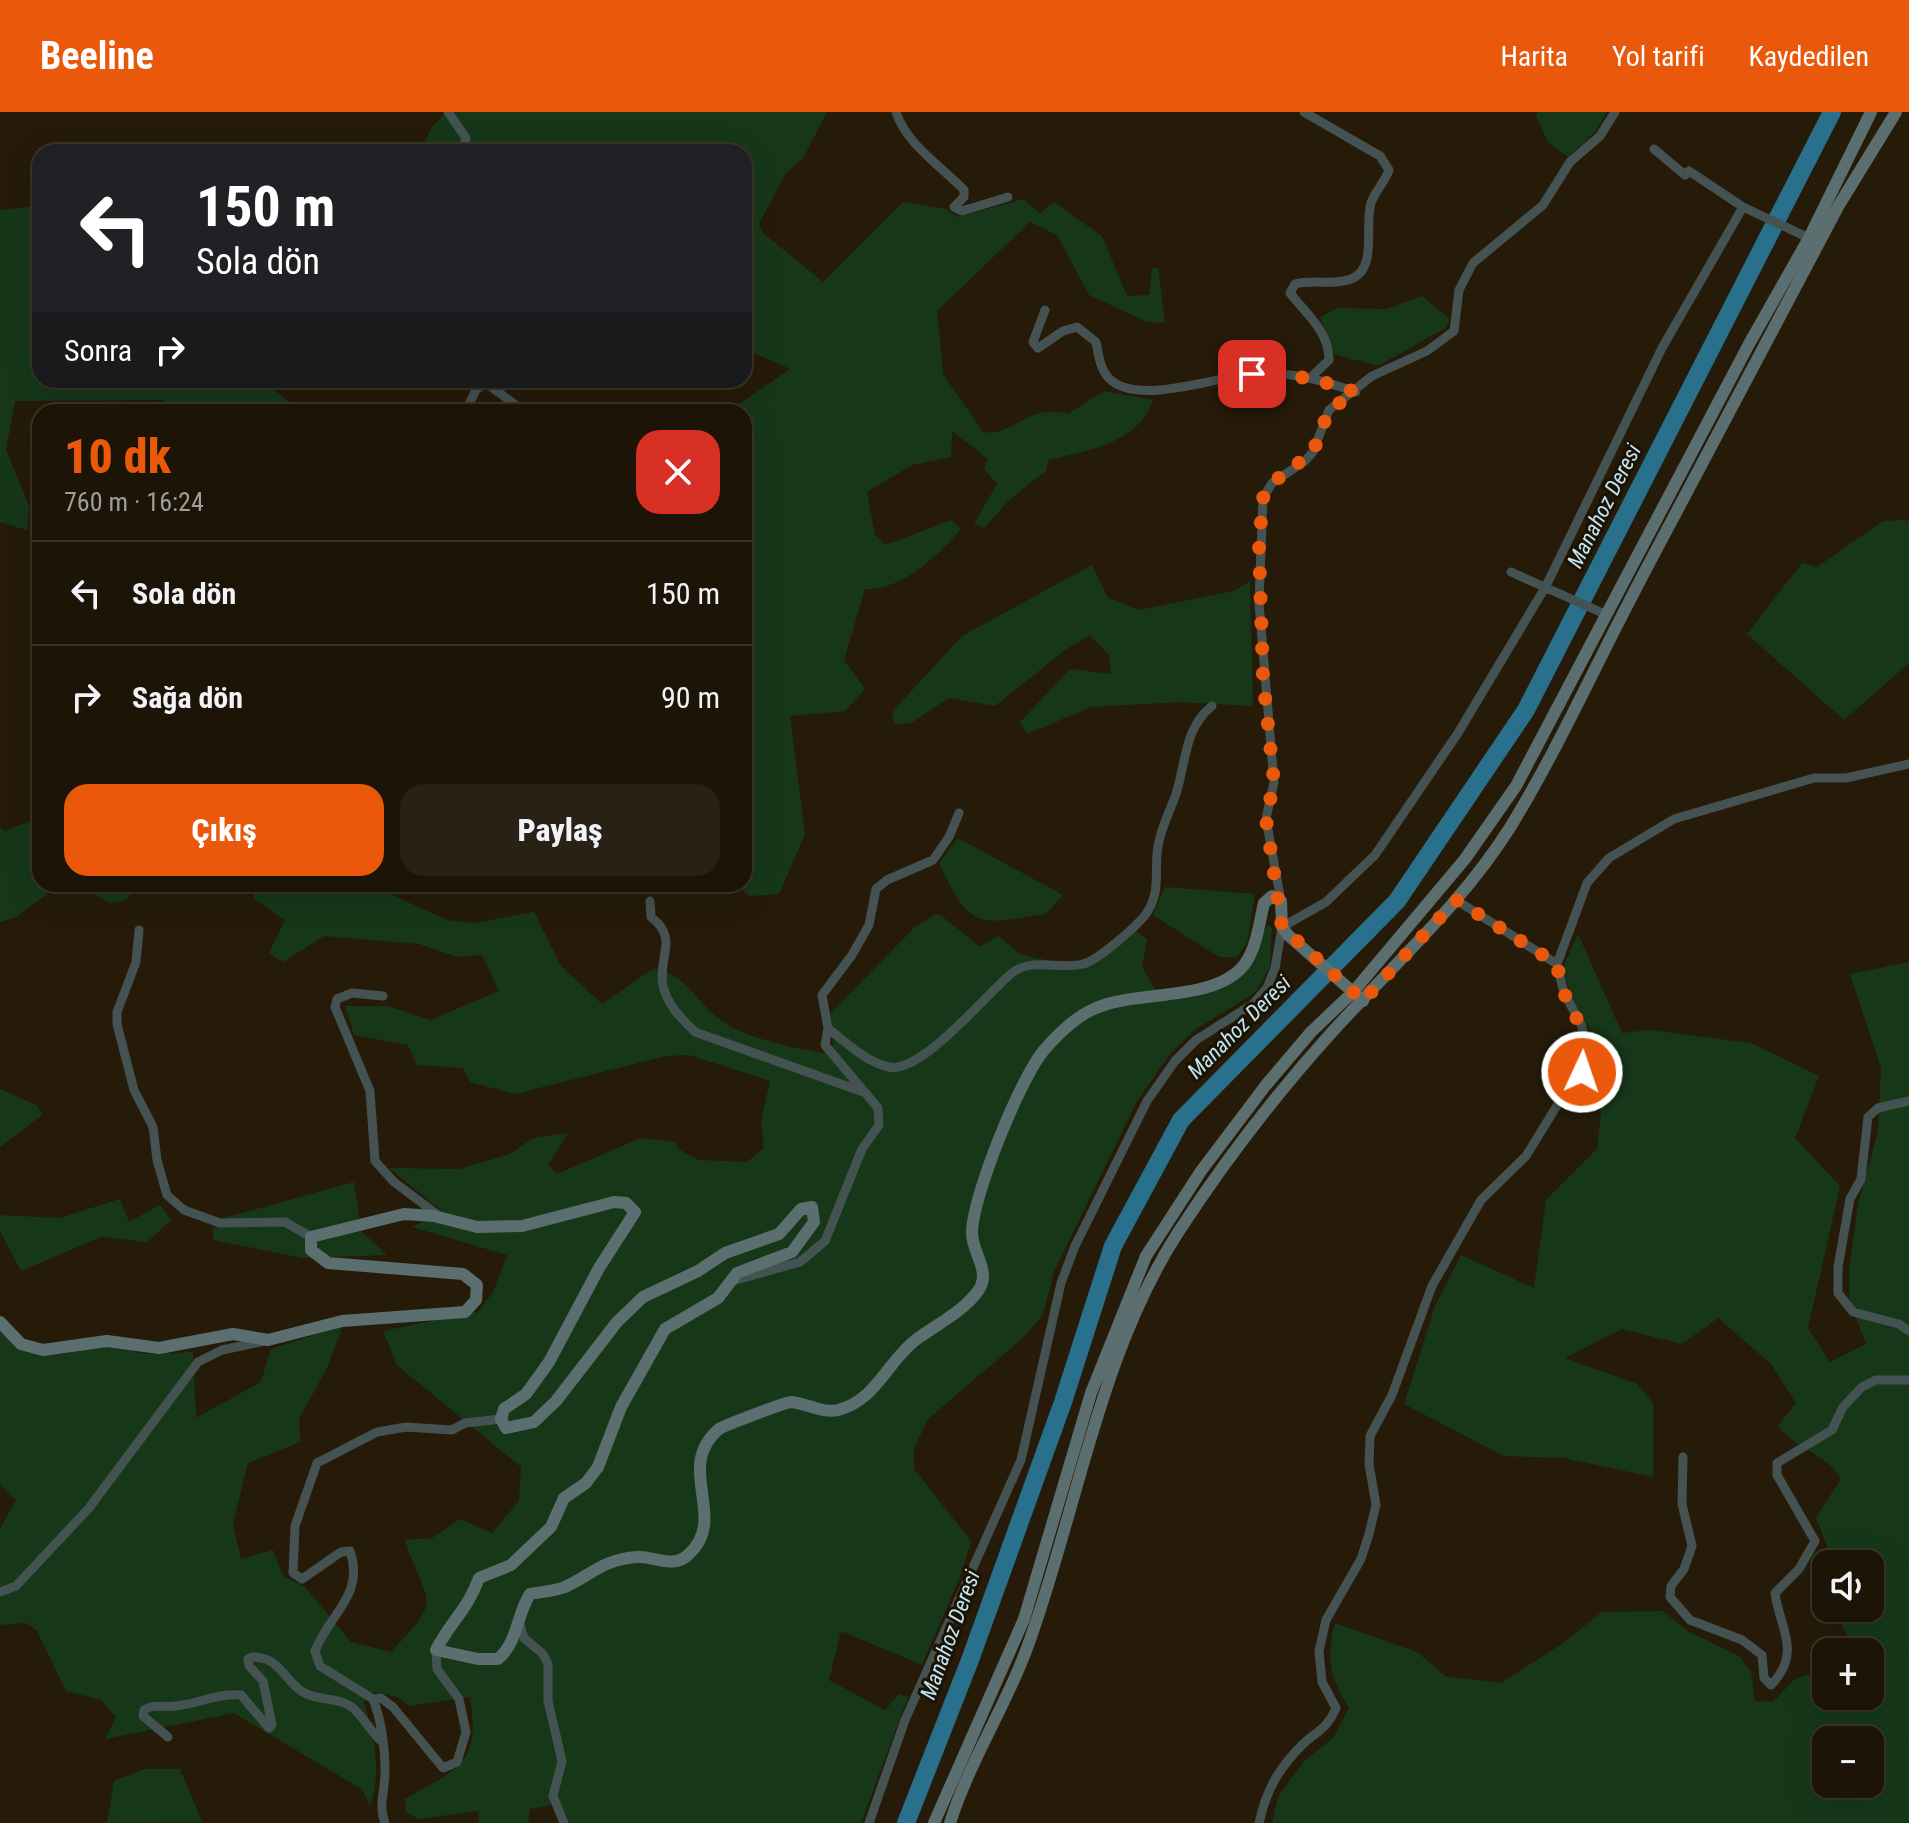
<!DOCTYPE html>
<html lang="tr">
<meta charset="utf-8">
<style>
:root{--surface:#1c1407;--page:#292115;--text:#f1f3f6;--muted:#a09e9b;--line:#3a3328;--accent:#ea580c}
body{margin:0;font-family:"Roboto Condensed",sans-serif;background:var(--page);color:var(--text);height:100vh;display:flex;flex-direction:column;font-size:30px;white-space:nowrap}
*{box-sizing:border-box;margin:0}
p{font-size:26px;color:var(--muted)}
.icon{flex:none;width:44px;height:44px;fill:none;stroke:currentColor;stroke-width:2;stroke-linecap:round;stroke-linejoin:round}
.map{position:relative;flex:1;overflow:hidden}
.drawer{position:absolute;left:32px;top:292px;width:720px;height:488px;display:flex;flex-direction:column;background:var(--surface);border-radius:24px;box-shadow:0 8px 32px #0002,0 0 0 2px var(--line)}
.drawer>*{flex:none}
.top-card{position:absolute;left:32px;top:32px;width:720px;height:244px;border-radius:24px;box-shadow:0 8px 32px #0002,0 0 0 2px var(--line);background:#202124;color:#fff;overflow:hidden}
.tools{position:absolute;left:1812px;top:1438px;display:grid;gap:16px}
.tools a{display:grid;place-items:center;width:72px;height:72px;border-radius:16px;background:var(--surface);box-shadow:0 8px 32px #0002,0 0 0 2px var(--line);font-size:40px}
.pin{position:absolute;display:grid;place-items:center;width:68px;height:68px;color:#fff;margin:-34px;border-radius:16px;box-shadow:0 4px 12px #0006}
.me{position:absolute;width:88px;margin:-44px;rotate:3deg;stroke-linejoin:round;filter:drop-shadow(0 0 6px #0008)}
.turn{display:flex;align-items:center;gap:28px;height:168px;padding:0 32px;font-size:36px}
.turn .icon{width:104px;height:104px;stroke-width:2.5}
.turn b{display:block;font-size:56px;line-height:68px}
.then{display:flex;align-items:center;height:76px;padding:0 32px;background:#0003;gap:16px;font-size:30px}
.round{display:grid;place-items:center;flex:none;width:84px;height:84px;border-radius:24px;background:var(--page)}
.head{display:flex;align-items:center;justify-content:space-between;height:136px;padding:0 32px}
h1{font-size:48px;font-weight:800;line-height:60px;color:var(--accent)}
.primary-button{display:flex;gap:16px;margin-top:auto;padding:16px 32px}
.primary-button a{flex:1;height:92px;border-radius:24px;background:var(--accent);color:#fff;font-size:32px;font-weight:800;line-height:92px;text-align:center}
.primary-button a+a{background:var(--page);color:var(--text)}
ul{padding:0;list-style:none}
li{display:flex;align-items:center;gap:24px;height:104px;padding:0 32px;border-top:2px solid var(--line)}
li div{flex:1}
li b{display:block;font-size:30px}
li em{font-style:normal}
header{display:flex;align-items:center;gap:48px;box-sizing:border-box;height:112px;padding:0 40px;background:var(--accent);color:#fff}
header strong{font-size:38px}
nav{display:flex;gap:44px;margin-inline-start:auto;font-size:28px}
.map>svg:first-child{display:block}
.green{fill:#163819;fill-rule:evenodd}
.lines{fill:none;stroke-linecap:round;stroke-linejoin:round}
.river{stroke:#28708c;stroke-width:18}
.street{stroke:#455252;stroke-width:9}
.secondary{stroke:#5c6f70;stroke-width:12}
.route{stroke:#ea580c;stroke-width:14;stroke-dasharray:0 25.2}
.labels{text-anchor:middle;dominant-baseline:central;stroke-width:6;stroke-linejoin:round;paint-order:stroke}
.water-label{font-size:22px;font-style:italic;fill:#c0e5f6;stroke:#1c1202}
</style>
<header>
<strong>Beeline</strong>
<nav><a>Harita</a><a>Yol tarifi</a><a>Kaydedilen</a></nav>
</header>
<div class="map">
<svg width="1909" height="1711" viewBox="0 0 1909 1711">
<rect width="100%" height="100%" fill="#261b09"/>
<path class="green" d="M446 0H827L803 46 786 61 759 112 763 121 823 170 903 90 945 97 958 105 1023 87 1040 101 1054 90 1102 124 1127 184 1149 183 1152 156 1158 155 1165 211 1147 210 1089 183 1057 123 1030 110 937 199 943 262 983 320C1015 325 1026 291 1068 302L1104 279 1153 288C1138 332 1086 339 1048 348L1046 359 1010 387 984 416 974 412 997 372 984 357 988 347 952 319 951 345 912 353 867 380 875 423 886 433 951 408 961 417C939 443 901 479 865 477L844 548 865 577 845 599 790 604 805 722 779 782 749 784 735 772H744V300H733L732 297 790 257 744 237V40H421L431 16Z
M1538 0H1607L1595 20 1568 45 1548 30 1536 4Z
M40 83V268H262L302 300H169L162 288 15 289 6 338 29 394 27 418 0 410V98L28 95Z
M1422 184 1450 207 1445 216 1378 254 1334 242 1320 205 1338 196 1387 197Z
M1902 408 1909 409V551L1844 608 1747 522 1802 451 1817 455 1883 409Z
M1092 453 1108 486 1139 498 1234 479 1250 469 1253 594 1180 590 1091 595 1027 622 1020 610 1070 557 1111 562 1109 543 1090 523 1065 538 995 594 949 586 911 611 895 613 892 600 962 524Z
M40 705V772H60L16 805 0 810V716L5 719Z
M958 726 1063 783 1046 802C976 813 971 818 939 751Z
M78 772H142L125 788 109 791Z
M258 772H368L447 808 474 811 534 800 561 854 602 892 654 856C688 863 696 891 722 909 747 927 794 936 824 941L833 933 831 901 915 815 938 801 980 835 998 824 1022 843 1084 856 1136 819 1147 827 1142 855 1162 889 1225 874 1247 859 1267 813 1272 815 1270 854 1256 880 1193 919 1170 942 1137 989 1054 1160 1043 1203 1023 1226 928 1307 914 1336V1357L971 1429 960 1465 922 1553 841 1519 829 1568 885 1598 899 1582 908 1585 861 1711H569L561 1691 530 1697 528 1711H479L478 1699 419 1707 406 1700 405 1687C458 1656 481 1654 470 1585L409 1594 398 1585 374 1580 364 1589C373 1626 383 1657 370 1694L363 1678 234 1601 105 1627 116 1605 101 1588 66 1579 37 1519 26 1511 0 1513V1417L16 1388 0 1372V1220L30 1241 58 1243 104 1234 148 1242 193 1240 196 1306 261 1270 271 1237 343 1213 327 1256 299 1307 300 1330 248 1351 233 1412 241 1447 273 1438 283 1464 304 1474 351 1530 391 1540C446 1483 426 1494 405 1428L432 1426 460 1407 492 1421 519 1389 521 1355 397 1253 383 1219 479 1199 493 1180 507 1143 412 1115 443 1100 389 1056 460 1057 510 1042 533 1026 568 1021 548 1053 557 1062 641 1026 676 1030 677 1036 698 1048 747 1050 764 1036 761 1010 770 969 689 943 666 944 515 982 470 970 463 956 417 953 408 933 354 923 345 894H388L431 908 499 879 482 843 458 845 419 832 324 824 283 850 269 841 285 808 253 786Z
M1165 775 1255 782 1247 831 1237 845H1219L1153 803Z
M1578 822 1622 921 1650 918 1751 931 1819 964 1795 1026 1840 1074 1808 1216 1830 1250 1866 1232 1849 1187V1159L1858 1092 1878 1019 1881 956 1850 862 1909 850V1711H1272L1278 1685 1304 1649 1333 1626 1349 1596C1329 1563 1326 1549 1335 1511L1417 1540 1445 1564 1501 1571 1562 1532 1602 1500 1663 1499 1689 1520 1739 1544 1751 1560 1755 1589 1773 1590 1795 1567 1826 1556V1584H1870V1540H1847L1851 1532 1834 1496H1870V1452H1834L1816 1405 1841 1367C1828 1342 1795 1337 1778 1314L1796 1291 1771 1252 1718 1206 1682 1232 1622 1217 1565 1246 1637 1272 1653 1291V1365L1564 1346 1504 1344 1404 1292 1435 1194 1461 1143 1534 1176 1546 1088 1597 1037 1601 1001 1586 985 1596 941 1591 920 1571 884 1563 855ZM1826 1628H1870V1672H1826Z
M0 977 38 994 42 1003 0 1035Z
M354 1070 361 1119 387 1143 303 1146 213 1128V1117L224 1106Z
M120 1087 129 1110 160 1093 171 1108 147 1130 101 1125 21 1159 0 1119V1103L60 1106Z
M145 1657H180L202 1710 107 1711 114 1669Z"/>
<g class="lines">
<path class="river" d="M906 1711 970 1548 1063 1290 1113 1134 1181 1008 1397 789 1526 598 1832 0"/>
<path class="street" d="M448 0 466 26 462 40
M896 0C906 32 941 54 964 78V85L954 95 962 99 1008 85
M1304 0 1380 44 1389 58C1385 70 1375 79 1371 91 1364 113 1378 157 1351 167 1333 174 1313 167 1295 172L1290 181C1306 202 1329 219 1329 248L1310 266
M1654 37 1685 63 1689 59 1743 95 1809 126
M1045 198 1033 230 1038 236 1063 219 1077 215 1096 230C1099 244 1100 260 1112 269 1142 293 1218 264 1253 262 1289 259 1322 268 1356 280
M482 268 525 300
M465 300 476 278 485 271
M1511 460 1607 503
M1456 788 1557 852 1587 771 1609 746 1674 707 1814 666H1846L1909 652
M650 789 651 805C680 827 657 845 663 874 668 894 681 906 695 920L866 981
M1281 789 1266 707 1274 670 1259 491 1263 386 1272 371 1305 349 1313 340 1329 298 1372 264 1427 239 1454 219 1459 178 1473 151 1543 93 1570 50 1600 24 1615 0
M139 818 136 850 117 900V912L134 978 153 1015 157 1048 167 1083 184 1098 220 1111 285 1110 311 1125
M383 884 352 881 337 887 335 895 370 979 375 1049 394 1070 438 1103
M828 916C844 929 867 951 889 955 922 962 987 881 1012 861 1032 845 1059 858 1083 852 1097 849 1140 812 1148 799 1161 778 1154 756 1158 734 1161 716 1170 699 1176 682 1186 651 1184 616 1212 594
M1909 989 1878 996 1868 1005 1861 1067 1850 1087 1838 1155V1181L1853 1200 1899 1212 1909 1219
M736 1168 800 1150 825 1129 862 1037 879 1013 878 996 825 933 828 916 822 883 852 843 869 813 876 777 887 768 933 748 949 725 959 701
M1683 1345 1682 1392 1692 1434 1684 1457 1671 1474 1670 1485 1690 1508 1742 1528 1762 1543 1764 1566 1771 1573C1803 1540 1779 1515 1775 1481L1799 1457 1815 1429 1777 1363V1351L1832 1318 1843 1295 1862 1275 1876 1268H1909
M0 1480 16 1474 89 1396 198 1250 222 1238 265 1229
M519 1509 524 1526 543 1542 548 1552V1589L562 1649 553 1684 564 1711
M373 1587 320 1554 315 1539C330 1501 365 1483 350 1439L341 1440 302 1467 293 1461 295 1414 317 1351 377 1320 406 1315 452 1318 465 1311 501 1307
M168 1625 143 1604 144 1598C155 1591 163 1596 175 1594 198 1592 217 1581 241 1583L269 1616 272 1613 263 1569 249 1554 248 1547 252 1545C279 1545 282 1565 301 1579 317 1590 339 1584 353 1596 364 1606 371 1620 382 1630
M385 1711C378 1695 385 1678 385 1661 385 1637 382 1610 373 1587L381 1586 393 1595 443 1656 457 1650 466 1620 459 1587 437 1557 436 1538
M869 1711 905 1608 1021 1348 1061 1171 1075 1134 1147 989 1175 949 1196 928 1253 892 1267 876 1275 856 1282 815 1326 790 1375 743 1458 621 1546 474 1662 236 1743 95
M1259 1711C1266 1679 1278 1657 1302 1633 1318 1618 1327 1617 1336 1596L1322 1570 1319 1539 1326 1508 1361 1447 1369 1422 1376 1393 1369 1352 1370 1324 1392 1283 1432 1174 1481 1088 1526 1044 1561 987 1572 978 1589 940 1581 912 1564 881 1557 852"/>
<path class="secondary" d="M0 1210 21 1232 43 1238 107 1229 159 1236 233 1222 268 1228 342 1209 465 1200 476 1188 477 1173 463 1162 328 1151 311 1138V1125L404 1102 434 1104 477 1115 522 1114 614 1090 626 1091 635 1100 599 1156 549 1250 526 1282 504 1297 501 1307 506 1316 534 1310 556 1289 617 1210 643 1185 698 1159 725 1141 779 1122 801 1097 812 1095 814 1110 792 1140 737 1161 718 1186 665 1217 621 1295 598 1355 586 1371 564 1386 551 1415 511 1453 479 1466C468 1497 451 1509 436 1538L478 1547H498C518 1530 516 1504 530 1482 541 1480 555 1479 565 1475 591 1463 604 1447 637 1445 655 1444 673 1457 688 1443 730 1406 673 1356 719 1317 723 1314 786 1290 791 1290 806 1291 823 1302 838 1298 877 1288 887 1249 917 1227 936 1213 964 1199 978 1179 992 1160 972 1141 972 1121 972 1085 1021 964 1045 937 1059 921 1076 904 1096 896 1137 878 1215 890 1244 853 1257 836 1259 811 1264 791L1272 784 1281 789 1282 815 1288 823 1363 889
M934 1711 1024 1507 1091 1281 1146 1144 1201 1059 1266 973 1311 920 1354 879 1465 747 1516 674 1749 232 1809 126 1871 0
M950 1711C971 1645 1010 1588 1032 1522 1079 1388 1101 1239 1179 1119 1225 1048 1277 981 1333 919 1395 851 1462 792 1511 714 1555 642 1590 565 1629 490 1698 357 1769 225 1839 93L1896 0"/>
</g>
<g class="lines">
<path class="route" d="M1252 262 1310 266 1356 280 1329 298 1313 340 1272 371 1263 386 1259 431 1263 566 1274 670 1266 707 1282 815 1363 889 1456 788 1557 852C1559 862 1560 874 1565 883 1578 914 1594 924 1582 960"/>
</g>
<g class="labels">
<g class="water-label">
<text transform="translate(1604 394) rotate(-63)">Manahoz Deresi</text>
<text transform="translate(1239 915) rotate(-45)">Manahoz Deresi</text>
<text transform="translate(950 1523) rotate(-70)">Manahoz Deresi</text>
</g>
</g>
</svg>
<div class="tools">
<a><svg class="icon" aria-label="sound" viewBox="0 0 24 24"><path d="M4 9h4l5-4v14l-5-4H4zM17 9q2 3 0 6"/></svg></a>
<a>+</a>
<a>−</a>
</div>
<div class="pin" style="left:1252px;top:262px;background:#d93025"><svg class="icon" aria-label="arrive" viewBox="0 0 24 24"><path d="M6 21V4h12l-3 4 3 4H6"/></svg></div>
<svg class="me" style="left:1582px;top:960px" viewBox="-20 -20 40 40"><circle r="17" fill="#ea580c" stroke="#fff" stroke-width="3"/><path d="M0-11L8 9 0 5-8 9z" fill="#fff"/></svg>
<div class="top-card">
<div class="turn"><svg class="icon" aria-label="left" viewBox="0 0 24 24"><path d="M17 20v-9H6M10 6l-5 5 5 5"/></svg><div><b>150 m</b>Sola dön</div></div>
<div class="then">Sonra<svg class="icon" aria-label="right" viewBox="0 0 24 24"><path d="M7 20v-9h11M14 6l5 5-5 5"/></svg></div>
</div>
<section class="drawer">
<div class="head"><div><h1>10 dk</h1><p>760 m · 16:24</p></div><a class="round" style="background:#d93025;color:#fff"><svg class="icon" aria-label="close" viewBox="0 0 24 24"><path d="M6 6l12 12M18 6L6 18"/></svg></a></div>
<ul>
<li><svg class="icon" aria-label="left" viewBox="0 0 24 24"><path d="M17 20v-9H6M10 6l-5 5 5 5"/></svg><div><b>Sola dön</b></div><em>150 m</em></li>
<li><svg class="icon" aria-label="right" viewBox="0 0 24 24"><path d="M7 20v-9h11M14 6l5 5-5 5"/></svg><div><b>Sağa dön</b></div><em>90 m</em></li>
</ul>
<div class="primary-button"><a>Çıkış</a><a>Paylaş</a></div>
</section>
</div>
